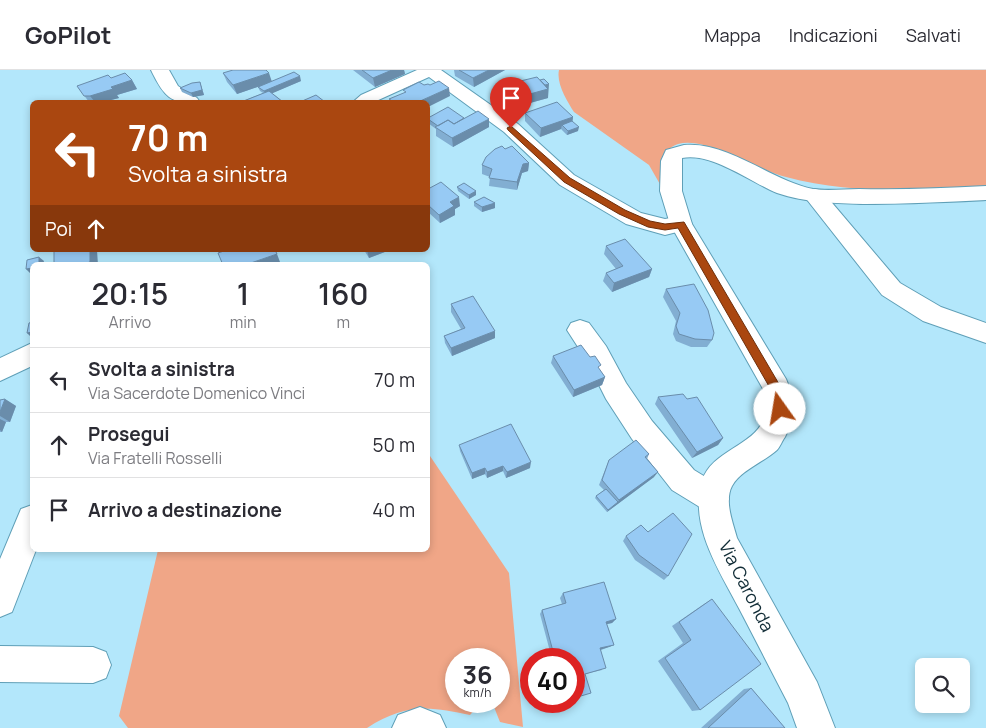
<!DOCTYPE html>
<html lang="it">
<style>
:root{--surface:#fff;--page:#f7f7f7;--text:#2b2b33;--muted:#7c7c81;--line:#e1e1e2}
body{margin:0;font-family:Manrope,sans-serif;background:var(--page);color:var(--text);height:100vh;display:flex;flex-direction:column;font-size:19px;white-space:nowrap}
*{box-sizing:border-box;margin:0}
p{font-size:16px;color:var(--muted)}
.icon{flex:none;width:28px;height:28px;fill:none;stroke:currentColor;stroke-width:2;stroke-linecap:round;stroke-linejoin:round}
.map{position:relative;flex:1;overflow:hidden}
.sheet{position:absolute;left:30px;top:192px;width:400px;height:290px;display:flex;flex-direction:column;background:var(--surface);border-radius:8px;box-shadow:0 2px 8px #0003}
.sheet>*{flex:none}
.banner{position:absolute;left:30px;top:30px;width:400px;height:152px;border-radius:8px;box-shadow:0 2px 8px #0003;background:#aa4710;color:#fff;overflow:hidden}
.buttons{position:absolute;left:915px;top:588px;display:grid;gap:10px}
.buttons a{display:grid;place-items:center;width:55px;height:55px;border-radius:8px;background:var(--surface);box-shadow:0 2px 8px #0003;font-size:25px}
.speed{position:absolute;left:445px;top:578px;display:flex;gap:10px;font-size:25px;font-weight:700;text-align:center}
.speed>*{display:grid;place-content:center;width:65px;height:65px;border-radius:50%;background:var(--surface);box-shadow:0 2px 8px #0003;line-height:1}
.speed small{font-size:12px;font-weight:400}
.speed .limit{border:8px solid #d22;background:#fff;color:#111}
.pin{position:absolute;display:grid;place-items:center;width:42px;height:42px;color:#fff;margin:-51px -21px;border-radius:50% 50% 50% 0;rotate:-45deg;box-shadow:0 0 5px #0007}
.pin .icon{rotate:45deg}
.me{position:absolute;width:55px;margin:-28px;rotate:347deg;stroke-linejoin:round;filter:drop-shadow(0 0 4px #0008)}
.turn{display:flex;align-items:center;gap:18px;height:105px;padding:0 15px;font-size:22px}
.turn .icon{width:65px;height:65px;stroke-width:2.5}
.turn b{display:block;font-size:35px;line-height:42px}
.then{display:flex;align-items:center;height:48px;padding:0 15px;background:#0003;gap:10px;font-size:19px}
.eta{display:flex;justify-content:space-evenly;align-items:center;height:85px;text-align:center}
.eta b{font-size:30px;font-weight:600;line-height:35px}
ul{padding:0;list-style:none}
li{display:flex;align-items:center;gap:15px;height:65px;padding:0 15px;border-top:1px solid var(--line)}
li div{flex:1}
li b{display:block;font-size:19px}
li em{font-style:normal}
header{display:flex;align-items:center;gap:30px;box-sizing:border-box;height:70px;padding:0 25px;background:var(--surface);border-bottom:1px solid var(--line)}
header strong{font-size:24px}
nav{display:flex;gap:28px;margin-inline-start:auto;font-size:18px}
.map>svg:first-child{display:block}
.green{fill:#f0a687;fill-rule:evenodd}
.lines{fill:none;stroke-linecap:round;stroke-linejoin:round}
.minor-casing{stroke:#5f9fb7;stroke-width:2}
.tertiary-casing{stroke:#5f9fb7;stroke-width:2}
.minor{fill:#fff;fill-rule:evenodd}
.tertiary{fill:#fff;fill-rule:evenodd}
.wall{fill:#82aed2}
.shaded-wall{fill:#6a8dab}
.building{fill:#97caf4;stroke:#6a8dab}
.route{fill:#aa4710;stroke:#6e2e0a}
.labels{text-anchor:middle;dominant-baseline:central;stroke-width:5;stroke-linejoin:round;paint-order:stroke}
.street-label{font-size:18px;fill:#122d37;stroke:#fff}
</style>
<header>
<strong>GoPilot</strong>
<nav><a>Mappa</a><a>Indicazioni</a><a>Salvati</a></nav>
</header>
<div class="map">
<svg width="986" height="658" viewBox="0 0 986 658">
<rect width="100%" height="100%" fill="#b3e7fb"/>
<path class="green" d="M559 0H986V118C919 119 851 125 786 107 757 100 707 66 678 74 660 79 663 101 661 116L649 95 574 42C567 31 556 13 559 0Z
M428 383 509 503 523 657 500 652 494 637 479 635 470 645C429 636 404 634 367 658H128L119 646 158 480H428ZM456 589H499V631H456Z"/>
<g class="lines">
<defs>
<path id="minor" d="M151 0H169L178 16 197 28 200 32C171 36 163 25 151 0Z
M417 0H441L518 54 574 105 641 143 665 149 681 146 689 149 692 154 689 159 665 165 626 154 560 115 504 62 429 7 374 32H353L361 25Z
M815 119 822 121 900 213 941 237 986 253V273L923 251 882 225 808 131 804 126 808 121Z
M580 250 589 253 606 276 626 313 652 351 694 400 725 419 729 429 725 439 714 444 703 439 672 420 632 369 606 329 587 291 567 260 571 253Z
M32 273V296L0 311V288Z
M32 435V480H36L12 542 0 547V489L21 439Z
M0 576 93 577 106 582 111 595 106 608 93 613 0 612Z"/>
<path id="tertiary" d="M684 75C728 71 770 110 813 119 828 121 845 119 859 119 902 120 944 118 986 116V130C945 132 905 134 864 134 834 133 806 133 777 123 750 112 712 82 682 88V121L692 154 786 309C795 329 795 348 785 367 782 371 780 377 777 380 764 392 741 400 732 416 724 431 733 453 737 468L817 612 835 658H797L788 633C773 604 758 575 743 546 723 506 688 458 702 411 712 378 761 376 766 341 767 334 764 326 763 319L670 154 660 121 661 91 666 80Z
M420 637 440 645 446 658H392L398 645Z"/>
</defs>
<use href="#minor" class="minor-casing"/>
<use href="#tertiary" class="tertiary-casing"/>
<use href="#minor" class="minor"/>
<use href="#tertiary" class="tertiary"/>
</g>
<path class="wall" d="M353 0H404L405 4 375 17Z
M454 0H505L474 17 455 6Z
M223 3 272 11H301L272 23 283 32H241L263 23 260 21 258 17 265 14 237 24 227 12Z
M111 8 132 10 137 19 117 25 119 28 103 32H89L77 16Z
M200 12 204 25 193 27 182 22 180 18Z
M508 14 549 19H548V28L519 36 508 23Z
M525 43 573 47 572 51 578 61 567 65 561 59 540 67 525 51Z
M428 48H464L489 57 453 77 436 66V59L428 53Z
M505 79 529 93 528 101 522 103 517 120 489 116 490 107 482 104V95Z
M457 117 476 121V125L469 129 458 121Z
M428 118 460 136 455 139V145L440 153 428 142Z
M474 132 495 133V138L482 142 474 136Z
M606 176 652 199 649 207 612 222 603 211 606 203 616 199 604 184Z
M364 180H390L369 188Z
M666 219 712 270 707 277H691L676 271 673 264 676 251 663 227Z
M451 234 495 268 452 286 445 273 444 266 461 259 451 242Z
M553 286 590 287 605 307 602 315 573 327 551 293Z
M658 327 687 329 723 368 718 375 692 388 655 334Z
M5 329 16 336 10 352H6L2 362H0V330Z
M459 375 530 398 506 408 503 401 487 408 485 404 472 409 460 381Z
M649 384 647 389 654 407 607 442 595 428 596 426 604 420 599 415 609 390Z
M626 466 668 506 664 510 635 490 623 471Z
M80 480H128L85 482Z
M563 523 616 549 612 553 607 554 614 575 609 577 601 580 602 600 585 604 574 589H552L540 544 542 540 562 534 560 528Z
M712 529 700 640 692 641 658 591 683 573 672 556 704 534Z
M751 618 785 658H701L744 619Z"/>
<path class="shaded-wall" d="M392 0H404L405 4 375 17 373 8Z
M489 0H505L474 17 473 8Z
M269 3 272 12 237 24 233 15Z
M300 6 301 11 266 26 264 21Z
M132 10 137 19 117 25 119 28 103 32H95L90 26 111 17Z
M200 12 204 25 193 27 191 23Z
M549 14 548 28 519 36V27L542 16Z
M449 18 450 26 428 37V32H418Z
M573 47 572 56 562 55 561 59 540 67 541 58Z
M489 49V57L453 77 452 68Z
M579 57 578 61 567 65 568 61Z
M529 93 528 101 522 103 517 120V112L523 94Z
M476 121V125L469 129V125Z
M459 127 460 136 455 139V145L440 153 439 145 450 132Z
M495 133V138L482 142V137Z
M90 180H97L98 195H80Z
M367 180H390L369 188Z
M277 184 280 192 273 195H245Z
M39 187 44 191 43 195H39Z
M32 198V203L31 204 26 199Z
M652 199 649 207 612 222 614 213Z
M495 261V268L452 286 451 278Z
M32 262V266L31 267 27 263Z
M605 307 602 315 573 327 574 320Z
M5 329 16 336 10 352 0 346V342Z
M0 349 6 352 2 362 0 360Z
M723 368 718 375 692 388 697 382Z
M531 392 530 398 506 408 507 402Z
M503 396V401L487 408V402Z
M485 398V404L472 409V403Z
M658 402 654 407 607 442 608 440 618 432 619 430Z
M616 549 612 553 602 555 606 552Z
M614 575 609 577 596 581 600 578Z"/>
<path class="building" d="M233 0H266L269 3 233 15 223 3Z
M362 0H392L373 8Z
M459 0H489L473 8Z
M294 2 300 6 264 21 258 17Z
M125 3 132 10 111 17 113 19 90 26H84L77 16 108 5 111 8Z
M537 7 548 19 519 27 508 14Z
M544 9 549 14 545 15 540 10Z
M439 11 449 18 418 32H394L389 29 406 22 403 20 419 12 424 15 428 14 430 15Z
M200 12 202 20 191 23 180 18 192 13Z
M269 21 283 32H241Z
M316 25 325 32H300Z
M557 32 573 47 541 58 525 43Z
M448 37 464 48 454 54 448 50 438 56 428 49V48Z
M478 41 489 49 452 68 435 57 448 50 454 54Z
M572 51 579 57 568 61 562 55Z
M502 76 505 79 512 76 529 93 523 94 517 112 489 108 492 99 482 95 486 87 495 79Z
M441 112 459 127 450 132 454 136 439 145 428 135V119Z
M464 113 476 121 469 125 457 117Z
M484 127 495 133 482 137 474 132Z
M625 169 652 199 614 213 606 203 623 196 606 176Z
M54 180H90V192L80 195H54Z
M227 180H275L277 184 245 195H223L218 183Z
M39 187V195H32V198L26 199 27 190Z
M694 214 708 240 714 263 712 270 695 269 679 264 676 256 680 243 666 219Z
M473 226 495 261 451 278 444 266 465 258 451 234Z
M32 252V262L27 263 29 253Z
M581 275 590 287 595 286 601 295 598 297 605 307 574 320 553 286Z
M683 324 687 329 697 327 723 368 697 382 658 327Z
M5 329 0 342V330Z
M511 354 531 392 507 402 503 396 487 402 485 398 472 403 459 375Z
M636 370 649 384 645 387 658 402 619 430 602 410 609 390Z
M606 419 618 432 608 440 596 426Z
M673 443 692 464 668 506 639 485 626 466 641 455 648 462Z
M604 512 616 549 606 552 614 575 600 578 606 598 585 604 591 623 574 628V589H555L542 540 566 533 563 523Z
M712 529 761 594 700 640 665 588 691 570 679 552Z
M751 618 785 658H708Z
M556 631H564L556 633Z"/>
<path class="route" d="M511 56 570 108 625 140 650 151 665 154 684 152 779 314 785 339 784 342H775L770 318 678 158 665 160 648 157 619 144 564 112 508 60 507 58Z"/>
<g class="labels">
<g class="street-label">
<text transform="translate(747 516) rotate(63)">Via Caronda</text>
</g>
</g>
</svg>
<div class="buttons">
<a><svg class="icon" aria-label="search" viewBox="0 0 24 24"><circle cx="10" cy="10" r="6"/><path d="M15 15l6 6"/></svg></a>
</div>
<div class="speed"><div>36<small>km/h</small></div><div class="limit">40</div></div>
<div class="pin" style="left:511px;top:58px;background:#d93025"><svg class="icon" aria-label="arrive" viewBox="0 0 24 24"><path d="M6 21V4h12l-3 4 3 4H6"/></svg></div>
<svg class="me" style="left:780px;top:339px" viewBox="-20 -20 40 40"><circle r="19" fill="#fff"/><path d="M0-13L10 11 0 6-10 11z" fill="#aa4710"/></svg>
<div class="banner">
<div class="turn"><svg class="icon" aria-label="left" viewBox="0 0 24 24"><path d="M17 20v-9H6M10 6l-5 5 5 5"/></svg><div><b>70 m</b>Svolta a sinistra</div></div>
<div class="then">Poi<svg class="icon" aria-label="ahead" viewBox="0 0 24 24"><path d="M12 20V5M6 11l6-6 6 6"/></svg></div>
</div>
<section class="sheet">
<div class="eta">
<div><b>20:15</b><p>Arrivo</p></div>
<div><b>1</b><p>min</p></div>
<div><b>160</b><p>m</p></div>
</div>
<ul>
<li><svg class="icon" aria-label="left" viewBox="0 0 24 24"><path d="M17 20v-9H6M10 6l-5 5 5 5"/></svg><div><b>Svolta a sinistra</b><p>Via Sacerdote Domenico Vinci</p></div><em>70 m</em></li>
<li><svg class="icon" aria-label="ahead" viewBox="0 0 24 24"><path d="M12 20V5M6 11l6-6 6 6"/></svg><div><b>Prosegui</b><p>Via Fratelli Rosselli</p></div><em>50 m</em></li>
<li><svg class="icon" aria-label="arrive" viewBox="0 0 24 24"><path d="M6 21V4h12l-3 4 3 4H6"/></svg><div><b>Arrivo a destinazione</b></div><em>40 m</em></li>
</ul>
</section>
</div>
